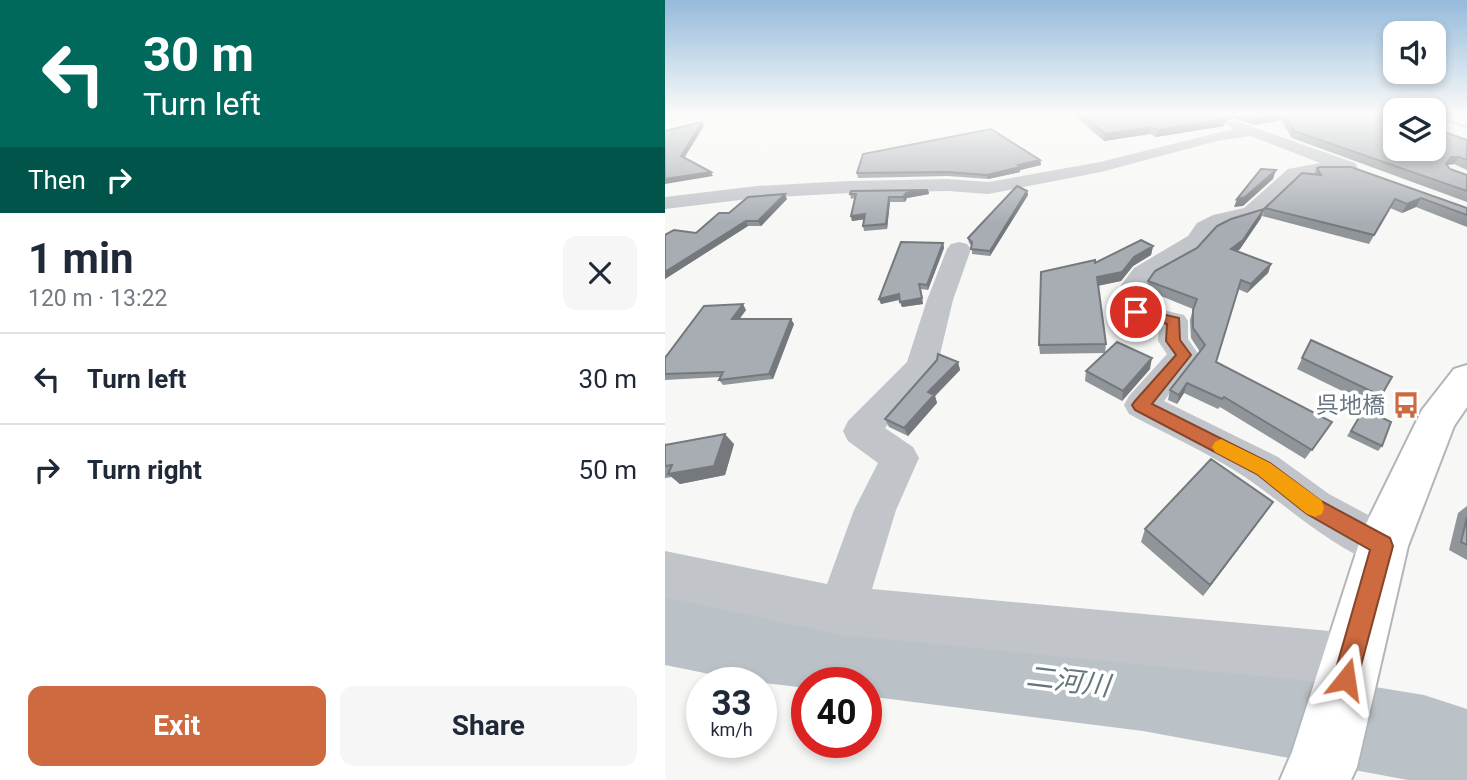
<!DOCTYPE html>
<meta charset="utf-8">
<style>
:root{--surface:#fff;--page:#f6f6f7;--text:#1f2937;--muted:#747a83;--line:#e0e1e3;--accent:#cd6a40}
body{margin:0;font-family:Roboto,"Noto Sans JP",sans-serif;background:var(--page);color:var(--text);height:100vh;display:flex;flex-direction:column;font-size:26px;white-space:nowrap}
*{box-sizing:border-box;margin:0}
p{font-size:23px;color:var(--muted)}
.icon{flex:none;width:38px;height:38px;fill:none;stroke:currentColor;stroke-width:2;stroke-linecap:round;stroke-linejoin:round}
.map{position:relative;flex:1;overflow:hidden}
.details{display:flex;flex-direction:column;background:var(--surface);width:665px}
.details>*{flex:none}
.hud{background:#00695c;color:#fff;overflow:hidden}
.fabs{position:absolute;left:718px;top:21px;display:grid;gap:14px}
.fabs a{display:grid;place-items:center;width:63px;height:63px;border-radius:14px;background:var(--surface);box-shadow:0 4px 10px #0003;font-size:35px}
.speed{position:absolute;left:21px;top:667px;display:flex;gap:14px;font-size:35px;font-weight:700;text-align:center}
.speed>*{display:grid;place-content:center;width:91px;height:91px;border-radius:50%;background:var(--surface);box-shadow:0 4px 10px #0003;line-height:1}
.speed small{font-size:18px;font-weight:400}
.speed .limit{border:10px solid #d22;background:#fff;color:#111}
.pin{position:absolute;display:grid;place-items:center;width:60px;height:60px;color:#fff;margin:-30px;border:4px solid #fff;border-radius:50%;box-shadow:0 2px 7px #0007}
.me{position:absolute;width:77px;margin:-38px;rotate:15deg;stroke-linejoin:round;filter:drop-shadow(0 0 5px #0008)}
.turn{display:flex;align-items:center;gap:24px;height:147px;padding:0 28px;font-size:32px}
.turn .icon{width:91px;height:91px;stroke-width:2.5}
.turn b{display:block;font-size:49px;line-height:60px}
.then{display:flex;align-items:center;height:66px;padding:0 28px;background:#0003;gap:14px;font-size:26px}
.round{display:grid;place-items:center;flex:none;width:74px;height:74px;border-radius:14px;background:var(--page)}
.head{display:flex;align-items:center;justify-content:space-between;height:119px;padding:0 28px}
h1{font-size:42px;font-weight:700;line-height:52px}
.primary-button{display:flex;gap:14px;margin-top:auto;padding:14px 28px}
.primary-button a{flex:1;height:80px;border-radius:14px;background:var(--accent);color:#fff;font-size:28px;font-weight:700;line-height:80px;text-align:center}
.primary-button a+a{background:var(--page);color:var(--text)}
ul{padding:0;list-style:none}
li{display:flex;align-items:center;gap:21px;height:91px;padding:0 28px;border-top:2px solid var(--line)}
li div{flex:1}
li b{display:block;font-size:26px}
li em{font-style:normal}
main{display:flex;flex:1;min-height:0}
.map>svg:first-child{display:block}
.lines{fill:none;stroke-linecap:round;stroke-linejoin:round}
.stream{fill:#bac2c7;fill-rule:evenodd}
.river{fill:#bac2c7;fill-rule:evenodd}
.secondary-casing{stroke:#b2b6ba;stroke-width:4}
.street{fill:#c1c4c8;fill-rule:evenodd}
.secondary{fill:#fff;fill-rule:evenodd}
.wall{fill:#90959a}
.shaded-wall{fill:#75797d}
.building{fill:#a7adb3;stroke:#75797d;stroke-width:2}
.route{fill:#cd6a40;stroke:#85452a;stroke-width:2}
.slow{fill:#f59e0b}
.labels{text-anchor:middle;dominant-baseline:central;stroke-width:7;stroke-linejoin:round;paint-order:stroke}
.poi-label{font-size:23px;fill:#6a7682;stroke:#fff;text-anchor:end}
.near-water-label{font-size:28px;font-style:italic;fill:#67767e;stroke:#fff}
</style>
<main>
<section class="details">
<div class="hud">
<div class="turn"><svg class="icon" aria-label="left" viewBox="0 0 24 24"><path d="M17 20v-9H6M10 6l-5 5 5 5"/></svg><div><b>30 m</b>Turn left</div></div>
<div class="then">Then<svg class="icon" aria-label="right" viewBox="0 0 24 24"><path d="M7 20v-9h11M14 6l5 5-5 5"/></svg></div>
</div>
<div class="head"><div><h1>1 min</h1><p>120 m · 13:22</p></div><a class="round"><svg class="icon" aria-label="close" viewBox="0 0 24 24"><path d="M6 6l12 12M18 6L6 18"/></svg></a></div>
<ul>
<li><svg class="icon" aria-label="left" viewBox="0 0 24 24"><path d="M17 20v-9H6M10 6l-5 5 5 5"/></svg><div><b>Turn left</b></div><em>30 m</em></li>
<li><svg class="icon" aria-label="right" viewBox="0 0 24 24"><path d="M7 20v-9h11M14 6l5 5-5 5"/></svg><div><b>Turn right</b></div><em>50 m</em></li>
</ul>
<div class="primary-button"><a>Exit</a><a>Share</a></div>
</section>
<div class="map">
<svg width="802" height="780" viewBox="0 0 802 780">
<rect width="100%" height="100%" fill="#f7f7f5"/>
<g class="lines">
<path class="stream" d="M21 115H26L0 124V122Z"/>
<path class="river" d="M0 589 74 602 478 649 759 695 802 709V780H743L478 731 201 696V682H142V688L74 680 0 665Z"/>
<defs>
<path id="secondary" d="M777 115H802V126L779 118Z
M802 365V407L789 426 743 546 692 767 686 780H615L627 752 699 528 757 410 789 369Z"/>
</defs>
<use href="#secondary" class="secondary-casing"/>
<path class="street" d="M568 120 690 163 693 167 684 172 651 173 635 177 593 217 563 225 548 233 539 246 487 278 476 293 482 306 519 315 523 321V339L534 355 499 401 613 457 664 494 733 531 739 546 733 561 717 567C667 547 629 512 587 482 552 457 503 435 464 414L459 405 464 396 502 354 493 341 494 326 461 318 450 293 469 268 523 236 532 223 548 215 579 208 623 169 655 163 586 136 552 141 436 172 323 194 283 191 184 193 92 198 0 209V197L92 186 184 181 283 179 323 182 435 162 568 129 561 124Z
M294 242 302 244 306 249 288 300 272 367 220 428 248 447 254 458 231 510 207 589 686 633 704 641 712 659 704 677 686 685 176 635 0 597V551L162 584 189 510 213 463 183 441 178 431 183 421 242 362 262 300 282 249 286 244Z"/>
<use href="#secondary" class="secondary"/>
</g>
<path class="wall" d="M409 115H730L802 140V170L789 164 782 165 785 169 802 175V202L627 138 616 120 589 125 567 118 560 122 559 126 491 137 485 134 439 141Z
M375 160 376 165 355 170V172L323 179 283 176 193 178 192 173Z
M652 168 802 208V227L751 207 737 213 725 208 704 244 597 216 600 208 649 174Z
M263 190 264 194 242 198 240 202H225L222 229 199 231 198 226 199 219 187 221 186 216 190 198 186 199 185 194Z
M362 191 363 195 325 256 307 254V246L304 243 303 238Z
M122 199 96 226H83L0 279V235L31 233 64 213Z
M596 218 575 249 572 251 606 264 603 273 582 293 573 289 551 362 667 422 640 459 555 407 553 409 519 393 512 404 503 400 505 390 535 352 526 338 525 320 528 309 481 290 483 281 532 248Z
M278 243 279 248 263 290 256 289 258 304 237 307 235 300 216 304 214 299Z
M488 246 486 255 468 266 456 281 433 286 441 344 440 353 485 369 457 401 420 381 421 371 440 353 375 354 374 345 430 263Z
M81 310 74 319 129 324 108 379 58 385 54 380 55 377 0 380V358Z
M646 340 716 396 708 406 632 369Z
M293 362 295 370 270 396 272 403 243 436 224 427 220 419Z
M699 409 717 446 713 451 682 436Z
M0 443 2 445 69 444 60 475 15 484 7 477 0 478Z
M802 506V560L784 550 793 513Z
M599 515 538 596 476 542 480 529Z"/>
<path class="shaded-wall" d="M562 115H567V118L560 122 559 126 491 137 492 130Z
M608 115H618L616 120 589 125 591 118Z
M37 122 39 126 18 160 16 156Z
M486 127 485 134 439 141 440 134Z
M786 157H794L789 164 782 165 781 164Z
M375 160 376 165 355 170V172L323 179 322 175Z
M611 170 608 179 578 206 569 207 572 199Z
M46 172 48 176 0 184V179Z
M263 190 264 194 242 198 240 202 238 197 241 193Z
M362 191 363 195 325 256V251Z
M120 194 122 199 96 226 93 221Z
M224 197 225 202 222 229 221 224Z
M756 198 751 207 737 213 742 204Z
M599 209 596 218 575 249 564 259 566 249Z
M200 214 202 219 187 221 186 216Z
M81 221 83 226 0 279V272Z
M278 243 279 248 263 290 262 285Z
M488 246 486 255 468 266 456 281 431 286 432 277Z
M606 264 603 273 582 293 586 284Z
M254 284 258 304 237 307 235 302Z
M234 294 235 299 216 304 214 299Z
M78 304 81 310 71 324 67 319Z
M126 319 129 324 108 379 104 374Z
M487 358 485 369 457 401 458 391Z
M293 362 295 370 270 396 272 403 243 436 239 428 263 392Z
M522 383 519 393 512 404 514 395Z
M60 434 69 444 60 475 15 484 3 474Z
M608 502 599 515 538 596 545 585Z"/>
<path class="building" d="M417 115H562L560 116 561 119 492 130 486 127 440 134Z
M581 115H608L591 118Z
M620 115H730V149H768V128L802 140V160L794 157H786L781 164 785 169 802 175V191L629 131Z
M37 122 16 156 46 172 0 179V131Z
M326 129 375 160 353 165 355 167 322 175 282 172 192 173 198 154Z
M655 167H686L802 208V215L756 198 742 204 730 199 709 235 600 208 637 173 656 175 652 168Z
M596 169 611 170 580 197 572 199Z
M352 186 362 191 325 251 306 249 307 242 303 238Z
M263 190 241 193 238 197H224L221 224 198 226 200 214 186 216 191 194H185L186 191Z
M120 194 93 221H81L0 272V235L9 230 31 233 54 213H64L83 197Z
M599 209 578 240 566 249 606 264 586 284 576 280 551 362 667 422 647 450 559 397 557 399 522 383 514 395 505 390 540 345 528 328V310L532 299 483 281 490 271 532 248 552 226 566 219Z
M476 240 488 246 469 257 457 272 432 277 441 344 374 345 376 272 430 260V263Z
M236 242 278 243 262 285 254 284 257 298 235 302 234 294 214 299Z
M78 304 67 319H126L104 374 54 380 58 372 0 374V358L39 306Z
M646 340 727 377 716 396 637 358Z
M452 342 487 358 458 391 421 371Z
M273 354 293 362 263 392 269 395 239 428 220 419 272 360Z
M699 409 726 422 717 446 686 431Z
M60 434 49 466 3 474 7 465 0 466V445Z
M546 459 608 502 545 585 480 529Z
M802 517V545L796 542Z"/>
<linearGradient id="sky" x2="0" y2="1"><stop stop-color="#95badb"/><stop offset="0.51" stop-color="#fbfbfa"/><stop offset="1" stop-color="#fbfbfa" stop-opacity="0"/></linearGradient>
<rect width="802" height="224" fill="url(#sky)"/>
<path class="route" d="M471 308 514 318 515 340 526 355 487 404 605 463 656 501 725 538 728 546 690 688 681 692 672 688 668 679 705 550 642 514 592 474 470 410 467 405 470 401 511 355 501 341 502 324 466 315 464 312Z"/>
<path class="slow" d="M556 439 605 463 657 501 659 508 657 514 650 517 642 514 592 474 550 452 547 447 550 442Z"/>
<defs>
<symbol id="bus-bare" viewBox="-9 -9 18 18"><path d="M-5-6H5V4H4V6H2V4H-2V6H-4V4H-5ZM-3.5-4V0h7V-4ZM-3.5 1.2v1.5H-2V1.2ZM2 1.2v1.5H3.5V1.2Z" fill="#cd6a40" stroke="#fff" stroke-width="2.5" paint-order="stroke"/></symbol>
</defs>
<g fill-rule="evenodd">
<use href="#bus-bare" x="722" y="386" width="38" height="38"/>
</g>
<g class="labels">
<g class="poi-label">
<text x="720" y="405">呉地橋</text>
</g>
<g class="near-water-label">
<text transform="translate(403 681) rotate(7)">二河川</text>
</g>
</g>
</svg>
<div class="fabs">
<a><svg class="icon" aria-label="sound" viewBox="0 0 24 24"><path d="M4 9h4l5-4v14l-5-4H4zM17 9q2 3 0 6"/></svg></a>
<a><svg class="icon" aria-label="layers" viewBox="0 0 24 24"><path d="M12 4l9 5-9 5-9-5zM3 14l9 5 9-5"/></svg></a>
</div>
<div class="speed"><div>33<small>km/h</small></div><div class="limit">40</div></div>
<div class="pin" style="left:471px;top:312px;background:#d93025"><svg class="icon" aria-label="arrive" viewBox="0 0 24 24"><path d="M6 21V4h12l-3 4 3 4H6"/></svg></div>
<svg class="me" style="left:681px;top:679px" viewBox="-20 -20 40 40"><path d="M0-17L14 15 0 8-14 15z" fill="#cd6a40" stroke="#fff" stroke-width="4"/></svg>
</div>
</main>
